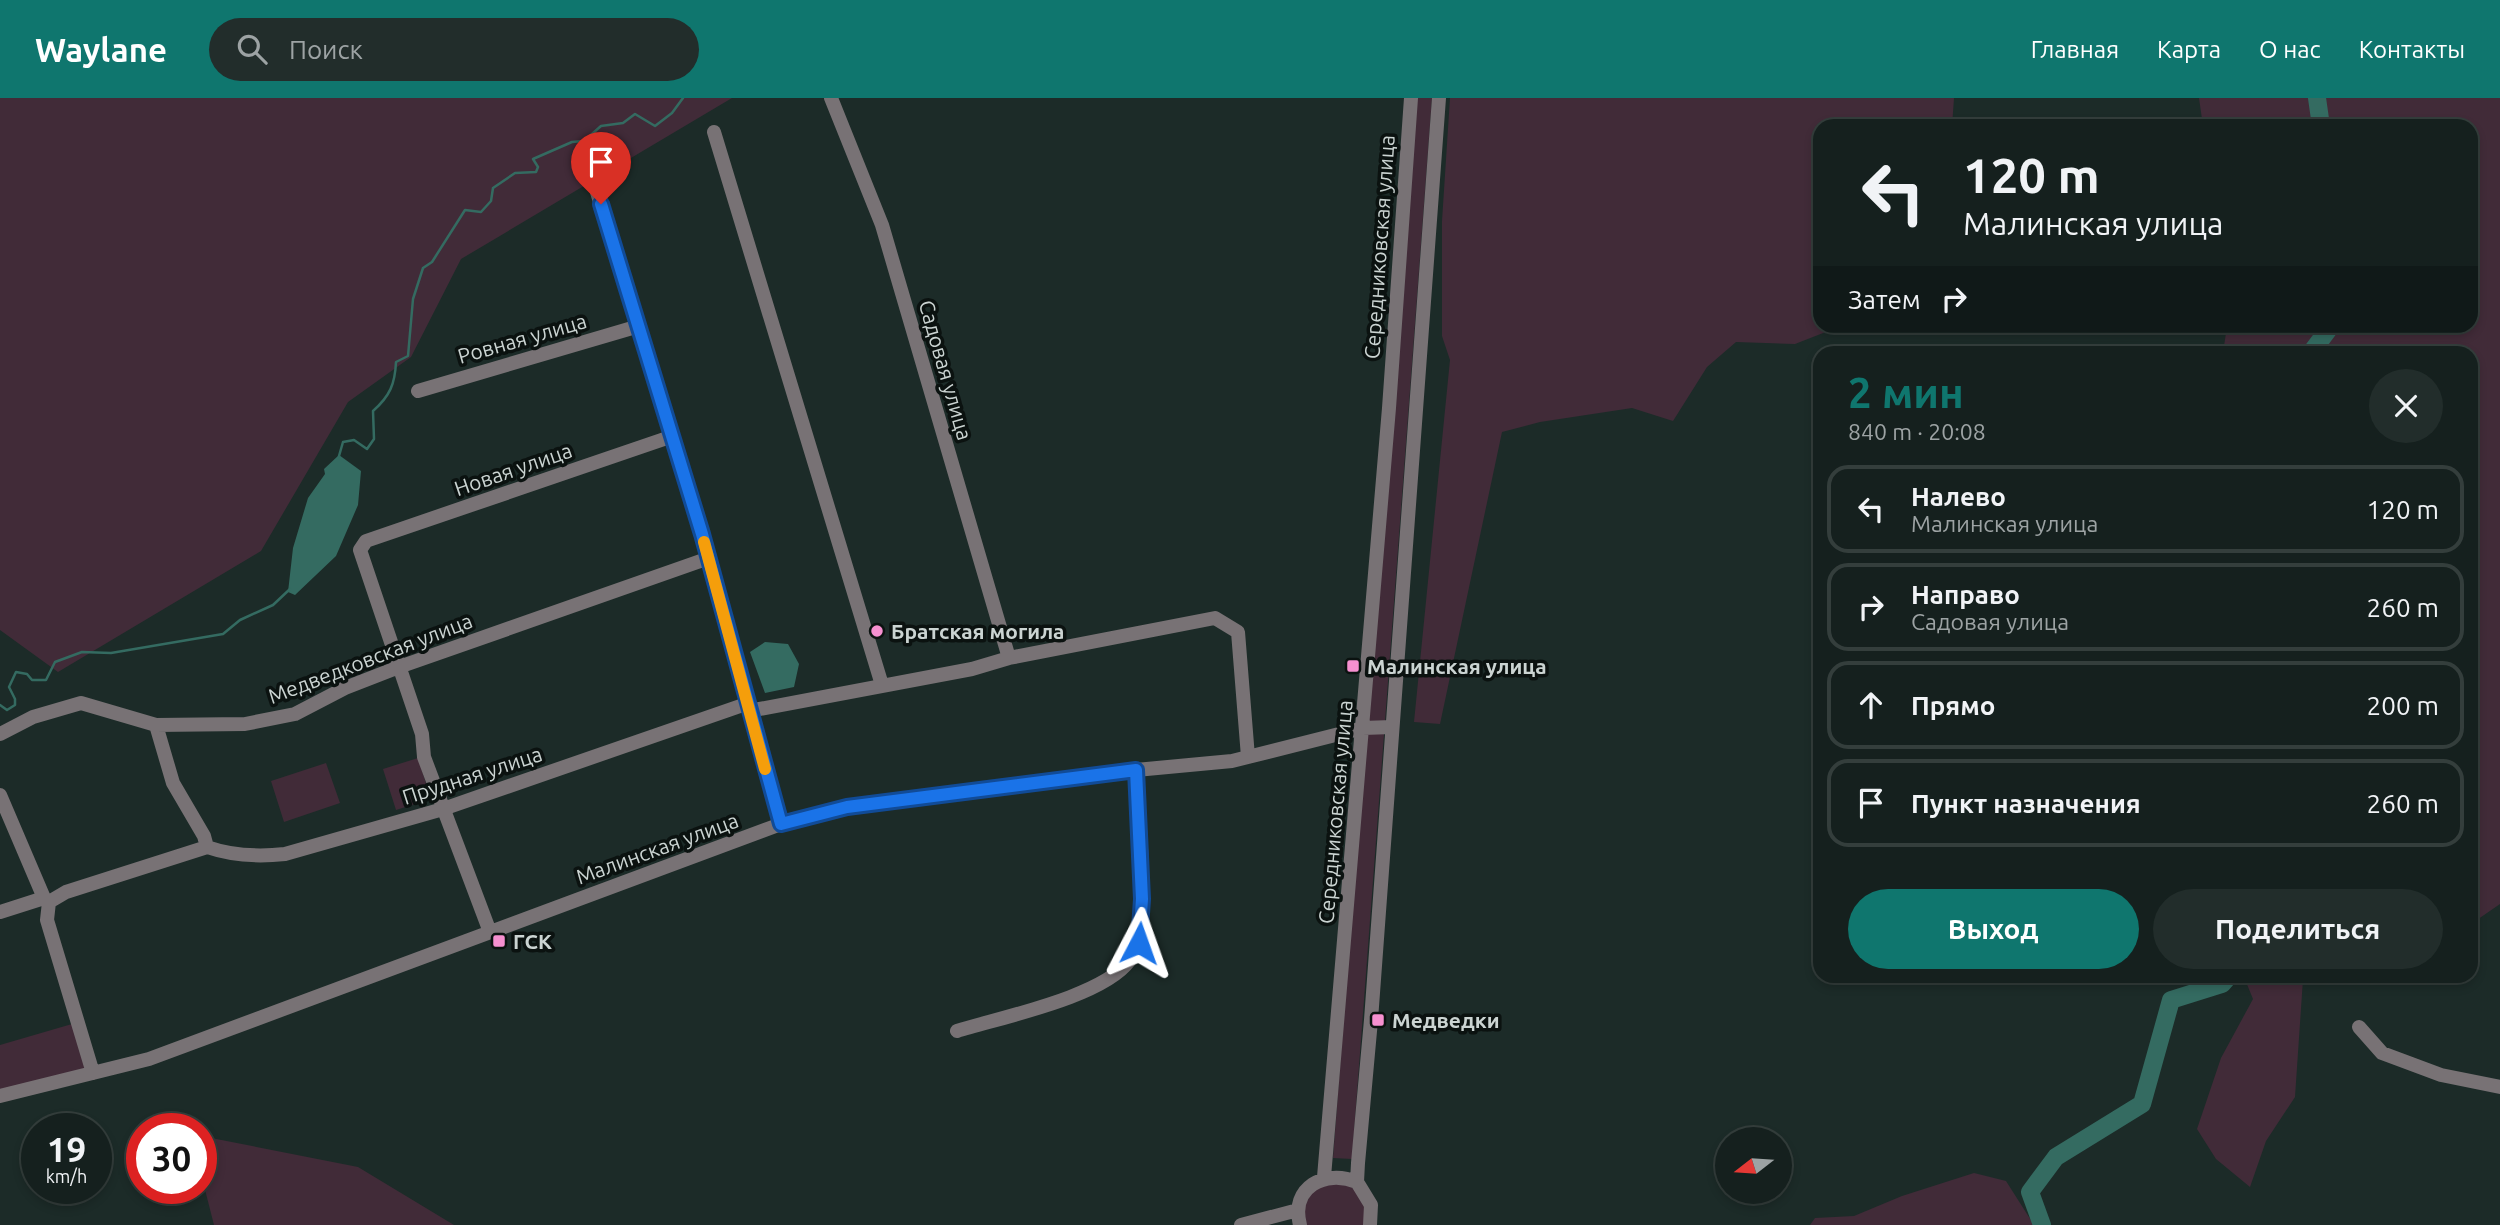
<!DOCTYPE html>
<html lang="ru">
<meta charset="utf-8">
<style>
:root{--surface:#15201e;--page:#222d2b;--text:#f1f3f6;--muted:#9da3a4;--line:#343e3c;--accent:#0f766e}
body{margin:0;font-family:Ubuntu,sans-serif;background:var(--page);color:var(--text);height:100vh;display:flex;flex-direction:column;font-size:26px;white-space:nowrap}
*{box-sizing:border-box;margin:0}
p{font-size:23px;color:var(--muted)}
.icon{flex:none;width:38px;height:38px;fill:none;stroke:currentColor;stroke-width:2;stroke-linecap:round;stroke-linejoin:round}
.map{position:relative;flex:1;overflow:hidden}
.details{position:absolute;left:1813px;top:248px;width:665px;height:637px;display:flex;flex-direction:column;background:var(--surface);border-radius:21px;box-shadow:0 4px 10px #0003,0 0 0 2px var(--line)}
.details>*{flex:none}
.hud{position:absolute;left:1813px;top:21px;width:665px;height:214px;border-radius:21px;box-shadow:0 4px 10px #0003,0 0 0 2px var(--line);background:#15201e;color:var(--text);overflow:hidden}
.needle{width:46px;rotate:253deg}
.tools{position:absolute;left:1715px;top:1029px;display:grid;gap:14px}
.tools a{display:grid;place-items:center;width:77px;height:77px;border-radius:50%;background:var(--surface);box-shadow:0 4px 10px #0003,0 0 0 2px var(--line);font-size:35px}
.speed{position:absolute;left:21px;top:1015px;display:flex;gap:14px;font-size:35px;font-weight:700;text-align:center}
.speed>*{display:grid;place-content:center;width:91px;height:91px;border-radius:50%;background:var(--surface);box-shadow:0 4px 10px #0003,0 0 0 2px var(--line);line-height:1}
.speed small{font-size:18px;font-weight:400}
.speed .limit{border:10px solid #d22;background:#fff;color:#111}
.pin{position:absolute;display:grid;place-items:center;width:60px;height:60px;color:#fff;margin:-72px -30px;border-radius:50% 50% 50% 0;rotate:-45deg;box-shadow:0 0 7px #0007}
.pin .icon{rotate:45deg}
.me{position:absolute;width:77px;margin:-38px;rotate:4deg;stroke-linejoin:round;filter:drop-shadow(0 0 5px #0008)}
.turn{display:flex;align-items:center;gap:24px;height:147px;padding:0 35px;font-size:32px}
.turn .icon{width:91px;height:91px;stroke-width:2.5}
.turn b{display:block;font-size:49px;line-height:60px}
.then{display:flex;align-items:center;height:66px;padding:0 35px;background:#0003;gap:14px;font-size:26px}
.round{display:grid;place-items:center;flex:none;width:74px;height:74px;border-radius:37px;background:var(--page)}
.headline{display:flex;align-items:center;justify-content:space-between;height:119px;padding:0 35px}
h1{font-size:42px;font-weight:700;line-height:52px;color:var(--accent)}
.primary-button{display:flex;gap:14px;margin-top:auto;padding:14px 35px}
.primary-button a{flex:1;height:80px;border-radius:42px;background:var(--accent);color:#fff;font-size:28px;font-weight:700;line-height:80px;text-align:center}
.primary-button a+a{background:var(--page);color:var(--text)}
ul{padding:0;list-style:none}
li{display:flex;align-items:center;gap:21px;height:88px;margin:0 14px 10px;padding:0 21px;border:4px solid var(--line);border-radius:21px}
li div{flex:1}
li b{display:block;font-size:26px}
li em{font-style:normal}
header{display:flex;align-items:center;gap:42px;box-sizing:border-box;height:98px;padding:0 35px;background:var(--accent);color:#fff}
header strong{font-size:33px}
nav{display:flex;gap:38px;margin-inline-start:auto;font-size:24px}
.search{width:490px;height:63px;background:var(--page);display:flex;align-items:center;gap:18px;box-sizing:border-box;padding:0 24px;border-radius:38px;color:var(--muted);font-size:26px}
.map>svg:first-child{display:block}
.green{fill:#412b38}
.water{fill:#346b61}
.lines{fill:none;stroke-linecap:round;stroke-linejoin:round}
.stream{stroke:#346b61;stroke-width:2.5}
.river{stroke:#346b61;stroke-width:18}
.minor{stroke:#787275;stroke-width:14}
.route-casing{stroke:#114b97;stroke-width:18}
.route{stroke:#1a73e8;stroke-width:12}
.slow{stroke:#f59e0b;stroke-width:12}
.poi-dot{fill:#f690d0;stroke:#0b1210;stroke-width:2.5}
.labels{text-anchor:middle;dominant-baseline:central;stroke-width:7;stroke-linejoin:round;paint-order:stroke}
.street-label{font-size:21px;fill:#cbd4d2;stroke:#0b1210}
.poi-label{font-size:21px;font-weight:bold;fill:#cbd4d2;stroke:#0b1210;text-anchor:start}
</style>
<header>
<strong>Waylane</strong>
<div class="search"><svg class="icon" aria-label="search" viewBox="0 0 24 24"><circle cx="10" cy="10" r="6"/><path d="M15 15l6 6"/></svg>Поиск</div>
<nav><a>Главная</a><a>Карта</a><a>О нас</a><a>Контакты</a></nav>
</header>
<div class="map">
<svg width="2500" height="1127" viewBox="0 0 2500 1127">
<rect width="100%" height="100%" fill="#1c2b28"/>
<path class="green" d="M0 0H732L461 161 411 259 348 304 261 453 58 574 0 532Z
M1414 0H1432L1352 1061 1333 1060Z
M1450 0H1954L1952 28H1820V228H1841L1795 246 1736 244 1707 269 1673 323 1632 310 1540 324 1502 334 1440 626 1414 624 1450 262 1442 238V123Z
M2199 0H2500V806L2471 826V256L2223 255 2227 228H2471V28H2203Z
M418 660 431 701 396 712 383 671Z
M326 665 340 705 284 724 271 683Z
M2244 879H2310L2303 881 2295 999 2266 1043 2250 1089 2216 1061 2197 1031 2221 960 2253 901Z
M72 926 86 972 0 992V947Z
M201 1038 358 1069 454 1127H214L201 1076Z
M1974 1075 2006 1083 2034 1127H1810L1815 1120 1854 1118 1902 1098Z
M1343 1083 1364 1098 1367 1127H1304L1302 1114 1313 1091Z"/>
<path class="water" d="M339 357 361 373 358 407 336 458 295 497 288 494 293 450 308 400 325 376 324 371Z
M765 544 788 546 799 566 794 589 765 595 750 554Z"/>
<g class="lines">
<path class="stream" d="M339 358 343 344 354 342 367 351 374 341 373 313C390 298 395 286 396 264L408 258 413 201 423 170 432 164 465 112 481 114 491 103 493 90 515 75 536 74 538 69 533 61 572 44 584 43 601 28 623 25 635 16 655 28 672 15 683 0
M0 607 7 612 15 607V601L9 589 16 574 27 576 32 582H46L55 564 82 554 111 555 223 536 240 522 273 507 290 491"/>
<path class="river" d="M2317 0 2321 28
M2310 256 2328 232 2327 228
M2042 1127 2030 1094 2056 1059 2142 1006 2171 902 2222 886 2229 878"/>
<path class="minor" d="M831 0 882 127 1009 560
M714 34 882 587
M593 81 709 460 781 726
M418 293 639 228
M749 613 972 571 1009 560 1215 520 1238 534 1248 659
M156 627 173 685 204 738 207 749
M0 636 33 619 81 605 156 627 245 626 295 616 345 590 399 569 709 460
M0 697 44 800
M207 749C233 758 258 759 285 756L443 711 746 606
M0 814 44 800 49 804
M490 834 424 659 422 636 360 452 366 443 673 338
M2359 929 2382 955 2441 977 2500 989
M957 933C1002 919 1102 899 1129 863 1152 832 1138 713 1136 672
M93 975 47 822 49 804 66 794 207 749
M0 998 149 961 781 726 847 709 1136 672 1232 663 1363 630 1392 629
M1324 1079 1389 310 1411 0
M1241 1127 1298 1112
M1300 1127C1290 1089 1325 1071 1357 1084
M1370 1127 1371 1107 1357 1084 1358 1065 1371 922 1439 0"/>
</g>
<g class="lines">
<defs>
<path id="route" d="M601 106 702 436 781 726 847 709 1136 672 1142 801 1139 845"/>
</defs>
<use href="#route" class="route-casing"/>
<use href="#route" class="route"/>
<path class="slow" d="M704 444 765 671"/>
</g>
<g class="poi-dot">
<circle cx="877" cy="533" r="7"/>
<rect x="1346" y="561" width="14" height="14" rx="3.5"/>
<rect x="492" y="836" width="14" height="14" rx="3.5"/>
<rect x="1371" y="915" width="14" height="14" rx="3.5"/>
</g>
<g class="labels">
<g class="street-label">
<text transform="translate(1379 149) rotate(-86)">Середниковская улица</text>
<text transform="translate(522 240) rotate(-16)">Ровная улица</text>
<text transform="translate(946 272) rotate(74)">Садовая улица</text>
<text transform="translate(513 371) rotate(-19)">Новая улица</text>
<text transform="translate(370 560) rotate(-21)">Медведковская улица</text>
<text transform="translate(472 677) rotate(-18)">Прудная улица</text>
<text transform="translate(1335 714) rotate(-85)">Середниковская улица</text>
<text transform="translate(657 750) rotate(-20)">Малинская улица</text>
</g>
<g class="poi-label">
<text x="891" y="533">Братская могила</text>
<text x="1367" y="568">Малинская улица</text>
<text x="513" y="843">ГСК</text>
<text x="1392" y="922">Медведки</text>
</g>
</g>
</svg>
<div class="tools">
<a><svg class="needle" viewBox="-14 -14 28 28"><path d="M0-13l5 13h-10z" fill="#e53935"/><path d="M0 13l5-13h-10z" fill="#9da3a4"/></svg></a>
</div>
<div class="speed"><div>19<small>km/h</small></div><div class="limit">30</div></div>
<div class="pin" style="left:601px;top:106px;background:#d93025"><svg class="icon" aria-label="arrive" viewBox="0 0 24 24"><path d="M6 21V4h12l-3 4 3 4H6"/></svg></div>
<svg class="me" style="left:1139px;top:845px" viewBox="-20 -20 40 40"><path d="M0-17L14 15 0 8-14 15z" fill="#1a73e8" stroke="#fff" stroke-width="4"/></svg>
<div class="hud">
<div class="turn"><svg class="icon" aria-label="left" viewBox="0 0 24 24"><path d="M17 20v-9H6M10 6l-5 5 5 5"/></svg><div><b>120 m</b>Малинская улица</div></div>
<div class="then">Затем<svg class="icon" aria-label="right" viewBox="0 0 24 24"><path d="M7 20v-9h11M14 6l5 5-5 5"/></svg></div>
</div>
<section class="details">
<div class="headline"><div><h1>2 мин</h1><p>840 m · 20:08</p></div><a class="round"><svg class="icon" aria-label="close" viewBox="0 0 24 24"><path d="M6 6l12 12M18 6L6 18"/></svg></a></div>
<ul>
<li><svg class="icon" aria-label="left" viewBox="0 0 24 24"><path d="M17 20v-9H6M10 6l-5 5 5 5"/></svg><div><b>Налево</b><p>Малинская улица</p></div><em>120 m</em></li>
<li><svg class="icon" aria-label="right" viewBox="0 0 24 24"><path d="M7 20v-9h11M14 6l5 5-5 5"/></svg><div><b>Направо</b><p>Садовая улица</p></div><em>260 m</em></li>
<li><svg class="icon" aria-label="ahead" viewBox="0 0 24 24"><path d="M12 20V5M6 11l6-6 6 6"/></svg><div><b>Прямо</b></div><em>200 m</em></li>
<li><svg class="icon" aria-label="arrive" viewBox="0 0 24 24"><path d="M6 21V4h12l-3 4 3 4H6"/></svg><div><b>Пункт назначения</b></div><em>260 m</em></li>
</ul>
<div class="primary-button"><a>Выход</a><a>Поделиться</a></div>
</section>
</div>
